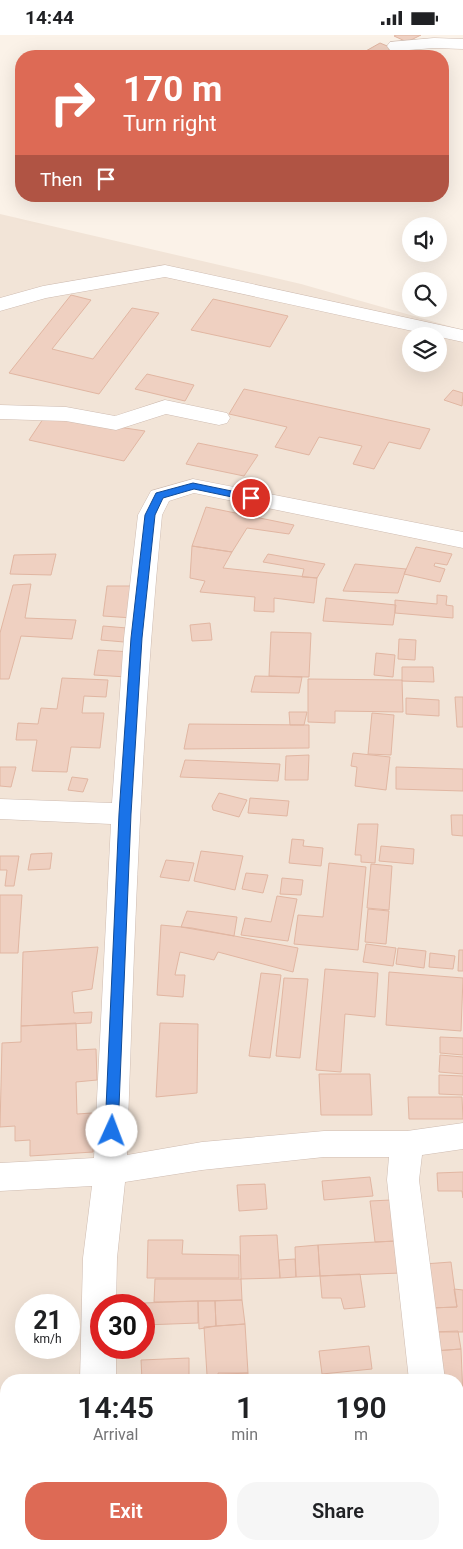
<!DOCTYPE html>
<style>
:root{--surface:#fff;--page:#f6f6f6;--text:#202124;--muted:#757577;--accent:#dd6a55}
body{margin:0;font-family:Roboto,sans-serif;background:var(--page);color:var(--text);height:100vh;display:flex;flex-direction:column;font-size:19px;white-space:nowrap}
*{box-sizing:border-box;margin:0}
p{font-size:16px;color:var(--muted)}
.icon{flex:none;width:28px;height:28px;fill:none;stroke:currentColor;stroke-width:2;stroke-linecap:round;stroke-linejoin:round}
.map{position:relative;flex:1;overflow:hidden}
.details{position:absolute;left:0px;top:1339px;width:464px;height:176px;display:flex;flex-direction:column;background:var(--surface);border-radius:20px 20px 0 0;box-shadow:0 5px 20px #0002}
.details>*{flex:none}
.banner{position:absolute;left:15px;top:15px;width:434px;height:152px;border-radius:20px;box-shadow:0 5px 20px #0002;background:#dd6a55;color:#fff;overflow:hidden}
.controls{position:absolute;left:402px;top:182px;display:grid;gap:10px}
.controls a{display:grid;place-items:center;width:45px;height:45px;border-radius:50%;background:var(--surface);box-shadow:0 5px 20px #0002;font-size:25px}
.speed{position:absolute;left:15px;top:1259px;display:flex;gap:10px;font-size:25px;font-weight:700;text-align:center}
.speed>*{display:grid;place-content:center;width:65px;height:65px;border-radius:50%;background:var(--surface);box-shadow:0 5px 20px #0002;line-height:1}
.speed small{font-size:12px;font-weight:400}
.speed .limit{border:8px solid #d22;background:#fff;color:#111}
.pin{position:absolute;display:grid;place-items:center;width:42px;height:42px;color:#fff;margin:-21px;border:2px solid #fff;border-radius:50%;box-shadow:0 1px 5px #0007}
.me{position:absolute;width:55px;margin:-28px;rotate:2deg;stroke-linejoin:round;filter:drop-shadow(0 0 4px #0008)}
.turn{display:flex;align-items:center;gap:18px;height:105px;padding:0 25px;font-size:22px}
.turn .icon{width:65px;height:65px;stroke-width:2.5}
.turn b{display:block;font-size:35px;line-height:42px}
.then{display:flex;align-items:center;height:48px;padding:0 25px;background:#0003;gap:10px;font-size:19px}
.eta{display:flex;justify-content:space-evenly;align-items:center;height:85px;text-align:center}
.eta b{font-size:30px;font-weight:600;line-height:35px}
.cta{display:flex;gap:10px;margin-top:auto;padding:10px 25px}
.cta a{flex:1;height:58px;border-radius:20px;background:var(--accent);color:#fff;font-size:20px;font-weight:600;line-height:58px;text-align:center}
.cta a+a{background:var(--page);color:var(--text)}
.status{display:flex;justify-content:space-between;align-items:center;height:35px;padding:0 25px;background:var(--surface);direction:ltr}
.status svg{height:14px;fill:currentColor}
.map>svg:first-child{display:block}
.residential{fill:#f2e4d7;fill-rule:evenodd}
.building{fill:#efd0c1;stroke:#e1b6a2}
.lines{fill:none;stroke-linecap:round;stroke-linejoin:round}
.minor-casing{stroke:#cfbcb1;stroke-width:1}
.minor{fill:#fff;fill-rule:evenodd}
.route{fill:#1a73e8;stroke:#114b97}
</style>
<div class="status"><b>14:44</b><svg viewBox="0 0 49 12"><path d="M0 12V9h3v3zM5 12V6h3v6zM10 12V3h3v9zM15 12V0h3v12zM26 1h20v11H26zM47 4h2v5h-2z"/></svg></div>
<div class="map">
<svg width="463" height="1514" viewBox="0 0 463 1514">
<rect width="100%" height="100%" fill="#fbf2e8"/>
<path class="residential" d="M0 179 301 249 463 295V1514H0ZM411 301H439V329H411ZM26 1270H69V1312H26ZM101 1270H144V1312H101ZM6 1345H458V1509H6Z"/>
<path class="building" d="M396 0H421L407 7 394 1Z
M380 8 392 13 378 21H357Z
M71 260 91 265 52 314 93 324 132 273 159 278 99 359 9 338Z
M213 264 288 281 270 312 191 295Z
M147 339 194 350 185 366 135 354Z
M244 354 430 394 420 414 389 407 374 434 353 429 362 411 319 402 309 420 275 412 287 392 229 379Z
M453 355 463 358 462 371 444 365Z
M45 381 145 396 124 426 29 405Z
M198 408 258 420 244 441 186 429Z
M206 472 294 490 289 499 247 493 232 517 192 511Z
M192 511 232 517 223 533 317 543 314 568 274 563V577L254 576 255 562 200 557 205 546 190 543Z
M416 512 452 519 447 530 435 528 434 531 445 534 440 547 404 539Z
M56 519 51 540 10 539 14 520Z
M268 519 325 529 317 543 302 542 304 534 263 527Z
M355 529 406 534 398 558 343 556Z
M31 549 25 583 76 585 72 604 21 601 9 644H0V598L13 550Z
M107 551H136L133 583 103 581Z
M437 560 447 561 446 570 453 571V583L395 578V565L437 569Z
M326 563 396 570 393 590 323 586Z
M210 588 212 605 192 606 190 590Z
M103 591 127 593 124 607 101 605Z
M271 597 311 598 309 642 269 641Z
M399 604 416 605 415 625 398 624Z
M98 615 132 617 127 642 94 640Z
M376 618 395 620 393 642 374 640Z
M402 632H433L434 647 402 646Z
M255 641 302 642 299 658 251 657Z
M62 643 108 645 106 662 84 661 82 678H104L100 713 71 712 67 737 32 736 37 705H16L18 688 38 689 41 673 57 674Z
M308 644 402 645 403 677 335 676V688L308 687Z
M455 662H463V692H457Z
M406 663 439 665V681L406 679Z
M289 677H307L304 690H290Z
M372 678 394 680 391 720 368 719Z
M189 689 309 690V713L184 714Z
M353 718 390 722 386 755 355 751 357 732 351 731Z
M309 720 308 745H285L286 721Z
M185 725 280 729 278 746 180 742Z
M0 732H16L11 752 0 751Z
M396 732 463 734V756L396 754Z
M72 742 88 744 83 757 68 755Z
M219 758 247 765 239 782 213 775 212 771Z
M250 763 289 766 287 781 248 778Z
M451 780H463V801L452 800Z
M358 789H378L375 828 361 827V820H355Z
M292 804 304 805 303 811 323 813 321 831 289 828Z
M381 811 414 814 413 829 379 826Z
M201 816 243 821 235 855 194 846Z
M52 818 50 834 28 835 31 819Z
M0 821H19L14 851H5L7 835H0Z
M166 825 194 828 189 846 160 842Z
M329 828 366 832 358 915 294 909 298 880 323 882Z
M371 829 392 831 389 875 367 873Z
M246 838 268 840 263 858 242 854Z
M282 843 303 845 301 860 280 859Z
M0 860H22L18 918H0Z
M277 861 297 864 288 906 241 900 245 883 271 887Z
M368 874 389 876 386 909 365 907Z
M187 876 237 882 234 901 181 892Z
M161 890 192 893 298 913 293 937 218 917 214 925 180 917 175 940H185L183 962 157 960Z
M366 909 396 913 393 931 363 927Z
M98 912 92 954 72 957 74 978 92 977 91 988 21 991 23 917Z
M398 913 426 916 424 933 396 929Z
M459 915H463V936H458Z
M430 918 455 921 453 934 429 932Z
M325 934 378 938 375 982 345 979 341 1037 316 1035Z
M389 937 463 943 461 996 386 990Z
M261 938 281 940 270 1023 249 1021Z
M284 943 308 944 300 1023 276 1021Z
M76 988 77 1015 96 1014 97 1045 76 1047 77 1079 92 1078 93 1117 30 1121V1105L15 1106V1091L0 1092 2 1008 21 1007V991Z
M160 988 198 989 197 1058 156 1062Z
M440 1002 463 1003V1020L440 1018Z
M440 1020 463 1022V1039L439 1037Z
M319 1039H370L372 1080H321Z
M439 1040 463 1041V1060L439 1059Z
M408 1062H462L463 1084H409Z
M463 1137V1163L462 1156H438L437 1138Z
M370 1142 373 1161 324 1165 322 1146Z
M265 1149 267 1174 239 1176 237 1150Z
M391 1165 396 1206 375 1207 370 1166Z
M277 1200 280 1243 241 1244 240 1201Z
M148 1205H183L182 1219 239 1220V1243H147Z
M396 1206 401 1238 320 1241 318 1210Z
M318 1210 320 1241 296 1242 295 1212Z
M295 1224 296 1242 280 1243 279 1225Z
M451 1227 457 1272 430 1273 424 1229Z
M360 1239 365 1272 344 1274 341 1263H322L320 1241Z
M155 1244H241L242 1265 154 1267Z
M454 1254 463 1255V1297H433L430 1273 457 1272Z
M242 1265 245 1289 216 1291 215 1266Z
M198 1266V1288L144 1290V1268Z
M198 1266H215L216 1291 199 1294Z
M245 1289 248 1338 207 1340 204 1292Z
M458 1296 461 1314 434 1316 433 1297Z
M369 1311 372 1334 322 1339 319 1316Z
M461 1314 463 1363 458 1364V1345H439L434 1316Z
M189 1323V1345H142L141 1325Z
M218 1338H248V1345H219Z
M0 1363H6V1433L0 1434Z
M458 1434H463V1459L459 1460Z
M6 1453V1509H15L16 1513 0 1514V1454Z
M463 1459V1486L459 1460Z
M133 1509H155L156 1512 134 1514Z
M214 1509H256L257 1514H214Z
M392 1509V1514H328V1510Z
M318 1512V1514L257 1513Z"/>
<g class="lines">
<defs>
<path id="minor" d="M434 3 463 4V14L434 13 396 16 390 15 387 11 390 7Z
M165 230 463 295V307L165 242 46 263 0 276V263L43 251Z
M165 365 227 378 230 383 227 388 219 390 166 379 116 395 66 386 0 384V370L66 372 115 381Z
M193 444 463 497V513L194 458 169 466 162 480C141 693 134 906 127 1120L202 1107 324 1096H407L463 1088V1114L422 1120 419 1145 445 1345H409L387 1145 389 1122H324L202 1135 125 1147 117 1223 116 1270H101V1312H116V1345H80L83 1223 92 1151 0 1156V1128L94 1123 111 789 0 784V764L112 768 124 603 138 480 151 456Z
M458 1495 460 1496 463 1503V1514H428V1509H458Z
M76 1509H114V1514H76Z"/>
</defs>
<use href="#minor" class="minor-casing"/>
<use href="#minor" class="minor"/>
</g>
<path class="route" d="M193 448 251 460 256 463 251 466 194 454 163 463 155 480 142 603 131 779 118 1096 116 1100 112 1101 107 1100 105 1096 119 779 131 603 145 480 156 458Z"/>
</svg>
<div class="controls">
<a><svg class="icon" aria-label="sound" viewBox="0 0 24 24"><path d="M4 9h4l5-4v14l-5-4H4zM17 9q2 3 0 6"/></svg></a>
<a><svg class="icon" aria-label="search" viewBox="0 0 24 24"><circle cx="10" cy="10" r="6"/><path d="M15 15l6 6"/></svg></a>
<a><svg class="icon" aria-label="layers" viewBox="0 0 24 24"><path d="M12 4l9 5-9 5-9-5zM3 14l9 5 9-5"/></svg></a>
</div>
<div class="speed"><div>21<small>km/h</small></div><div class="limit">30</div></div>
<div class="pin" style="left:251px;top:463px;background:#d93025"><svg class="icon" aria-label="arrive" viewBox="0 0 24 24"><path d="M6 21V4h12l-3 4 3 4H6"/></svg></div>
<svg class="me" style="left:112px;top:1096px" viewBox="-20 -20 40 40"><circle r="19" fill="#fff"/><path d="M0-13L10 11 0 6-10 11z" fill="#1a73e8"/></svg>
<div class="banner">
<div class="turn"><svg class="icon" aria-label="right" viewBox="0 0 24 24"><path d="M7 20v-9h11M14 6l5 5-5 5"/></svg><div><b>170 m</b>Turn right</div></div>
<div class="then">Then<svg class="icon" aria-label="arrive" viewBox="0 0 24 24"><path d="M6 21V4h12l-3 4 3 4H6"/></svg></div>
</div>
<section class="details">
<div class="eta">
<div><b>14:45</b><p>Arrival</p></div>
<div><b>1</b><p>min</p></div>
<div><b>190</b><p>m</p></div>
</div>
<div class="cta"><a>Exit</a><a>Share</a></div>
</section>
</div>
